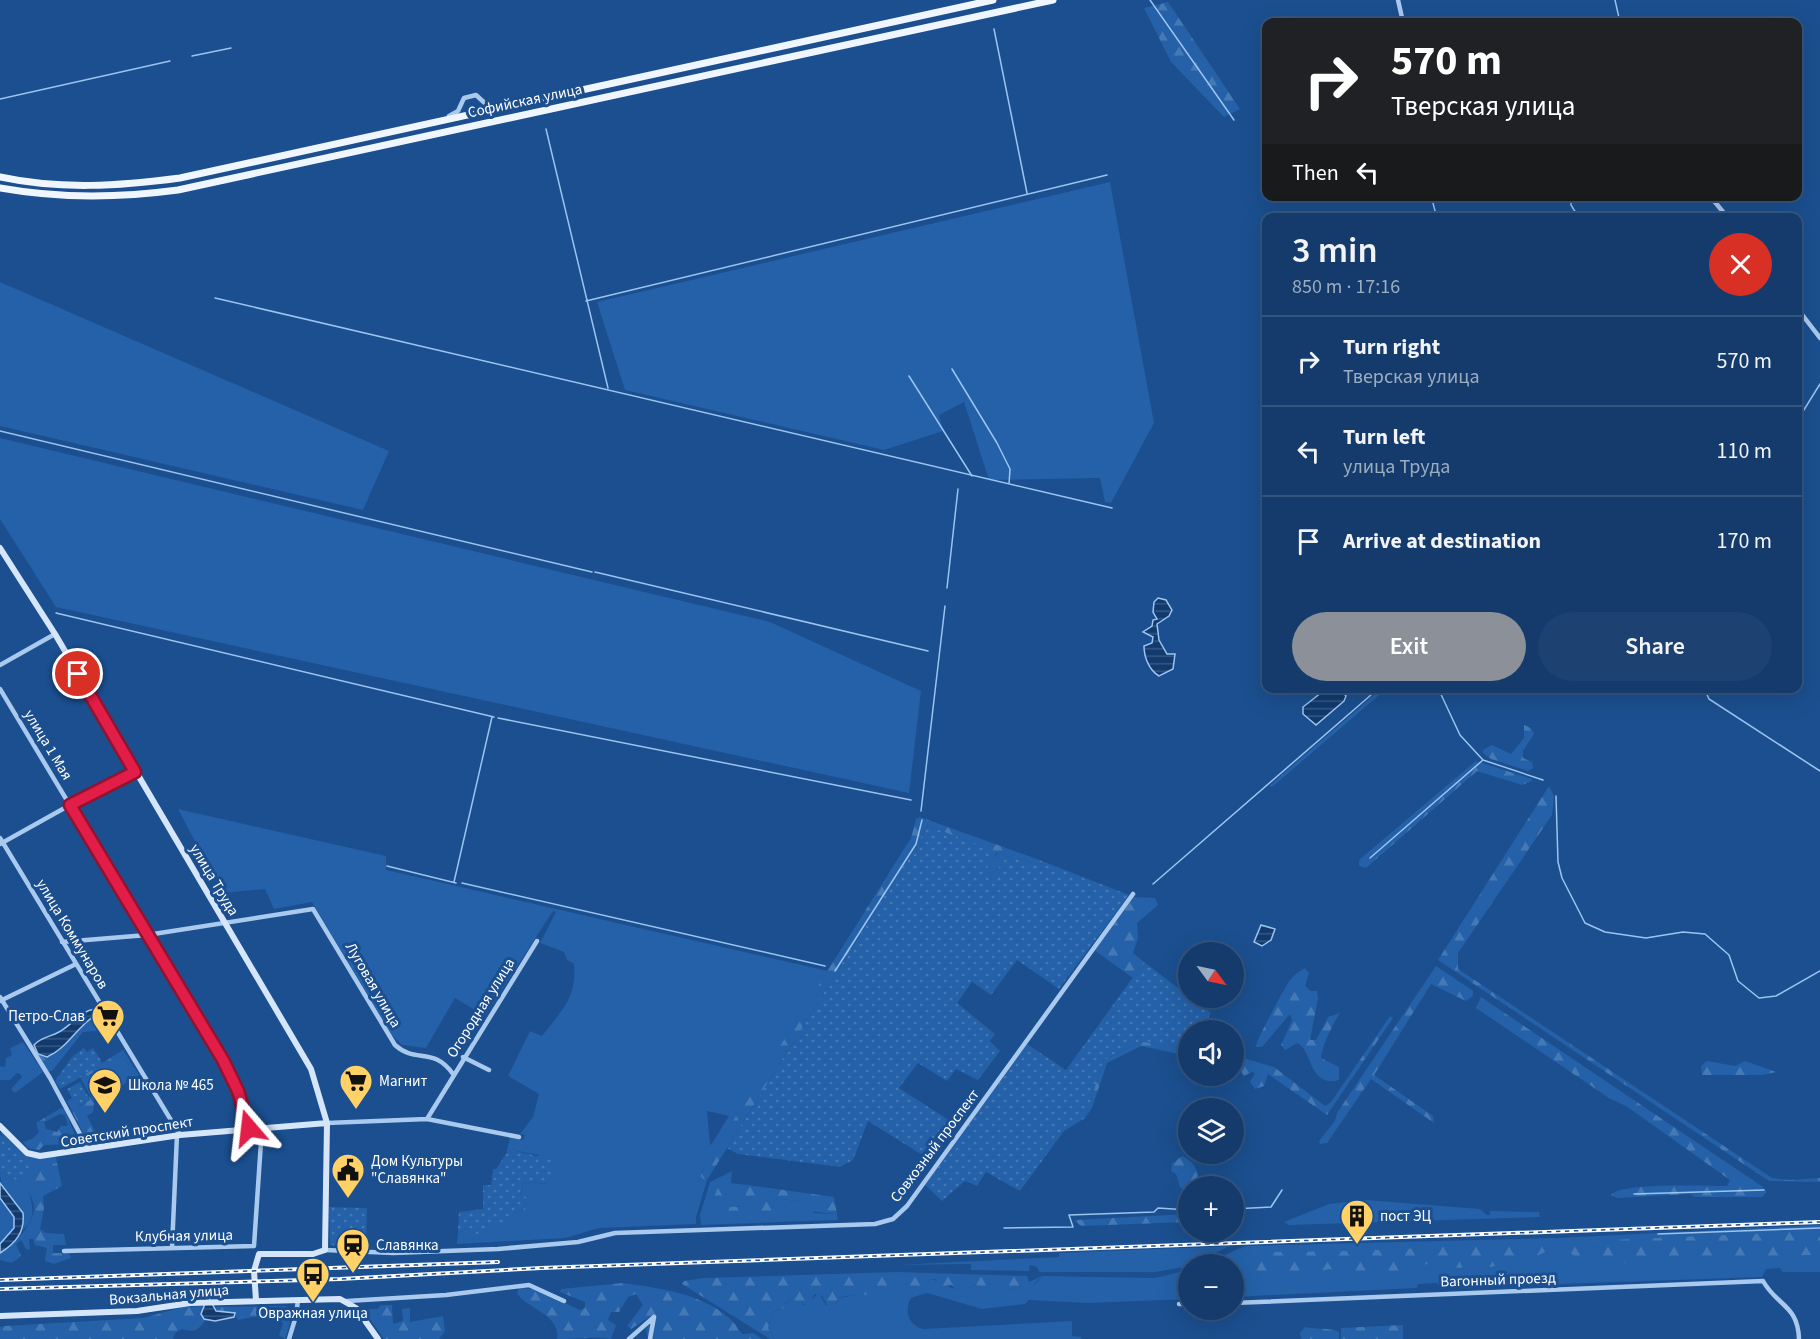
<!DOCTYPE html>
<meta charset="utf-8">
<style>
:root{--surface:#143b6b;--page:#1d4271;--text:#f1f3f6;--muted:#9dadc1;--line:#33557e;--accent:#8c9099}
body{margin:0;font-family:"Source Sans 3",sans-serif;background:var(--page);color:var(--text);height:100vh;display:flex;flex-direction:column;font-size:22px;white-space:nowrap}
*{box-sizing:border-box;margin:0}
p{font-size:20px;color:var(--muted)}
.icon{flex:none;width:33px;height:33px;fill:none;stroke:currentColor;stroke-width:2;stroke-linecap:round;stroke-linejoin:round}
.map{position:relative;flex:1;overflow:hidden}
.drawer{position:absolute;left:1262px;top:213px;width:540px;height:480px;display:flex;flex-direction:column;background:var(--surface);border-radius:12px;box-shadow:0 6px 24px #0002,0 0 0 2px var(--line)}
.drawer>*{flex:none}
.top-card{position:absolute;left:1262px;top:18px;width:540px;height:183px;border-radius:12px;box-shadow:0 6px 24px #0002,0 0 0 2px var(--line);background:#202124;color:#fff;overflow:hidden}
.needle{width:39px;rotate:123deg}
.tools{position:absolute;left:1178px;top:942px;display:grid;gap:12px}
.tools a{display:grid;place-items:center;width:66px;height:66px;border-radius:50%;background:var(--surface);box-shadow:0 6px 24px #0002,0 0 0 2px var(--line);font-size:30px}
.pin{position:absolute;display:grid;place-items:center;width:51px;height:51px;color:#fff;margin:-26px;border:3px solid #fff;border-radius:50%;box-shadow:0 2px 6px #0007}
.me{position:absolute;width:66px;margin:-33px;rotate:343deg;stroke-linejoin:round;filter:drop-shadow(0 0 4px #0008)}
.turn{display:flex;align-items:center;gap:21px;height:126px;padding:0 30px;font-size:27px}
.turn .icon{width:78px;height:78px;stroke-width:2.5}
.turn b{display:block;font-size:42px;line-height:51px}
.then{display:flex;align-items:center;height:57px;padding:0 30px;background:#0003;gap:12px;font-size:22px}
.round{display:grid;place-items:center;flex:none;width:63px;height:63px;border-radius:32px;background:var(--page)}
.overview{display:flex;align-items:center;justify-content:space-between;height:102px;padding:0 30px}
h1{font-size:36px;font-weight:600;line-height:45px}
.button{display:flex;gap:12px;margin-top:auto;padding:12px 30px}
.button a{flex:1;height:69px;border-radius:36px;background:var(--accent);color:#fff;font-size:24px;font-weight:600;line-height:69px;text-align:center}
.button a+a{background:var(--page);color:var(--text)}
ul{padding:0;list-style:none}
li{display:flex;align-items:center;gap:18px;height:90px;padding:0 30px;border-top:2px solid var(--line)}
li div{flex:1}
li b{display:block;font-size:22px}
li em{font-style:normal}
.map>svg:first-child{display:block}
.grass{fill:#2461a8;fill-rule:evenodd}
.forest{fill:url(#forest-firs);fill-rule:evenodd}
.park{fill:url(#park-dots)}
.water{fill:url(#water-rules);stroke:#9cc4f0;stroke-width:1.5}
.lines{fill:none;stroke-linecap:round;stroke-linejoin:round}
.stream{stroke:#9cc4f0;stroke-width:1.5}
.street{stroke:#a9c9ee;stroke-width:4.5}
.secondary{stroke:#d6e6fa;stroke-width:6}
.primary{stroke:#f0f6ff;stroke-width:7}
.rail-casing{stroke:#fff;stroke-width:4}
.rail{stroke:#1b4f8f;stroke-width:1.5;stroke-dasharray:4.5;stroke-linecap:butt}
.route-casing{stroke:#92132f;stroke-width:15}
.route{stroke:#e11d48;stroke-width:10}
.labels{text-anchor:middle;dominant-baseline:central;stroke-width:6;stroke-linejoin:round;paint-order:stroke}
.street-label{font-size:15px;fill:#fff;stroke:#1b4f8f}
.poi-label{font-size:15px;fill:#fff;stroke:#1b4f8f;text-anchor:start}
</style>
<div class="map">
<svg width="1820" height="1339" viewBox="0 0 1820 1339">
<defs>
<pattern id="forest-firs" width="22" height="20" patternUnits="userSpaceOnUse" patternTransform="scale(1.5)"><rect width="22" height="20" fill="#2461a8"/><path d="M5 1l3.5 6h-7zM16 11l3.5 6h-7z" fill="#4579b5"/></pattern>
<pattern id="park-dots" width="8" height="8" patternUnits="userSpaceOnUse" patternTransform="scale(1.5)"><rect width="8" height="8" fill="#2461a8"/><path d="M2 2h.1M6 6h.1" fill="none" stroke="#4579b5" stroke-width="1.8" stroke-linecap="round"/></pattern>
<pattern id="water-rules" width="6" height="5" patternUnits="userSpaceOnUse" patternTransform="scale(1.5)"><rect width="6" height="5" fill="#123a6d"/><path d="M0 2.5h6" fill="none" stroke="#365883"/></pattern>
</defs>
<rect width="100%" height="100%" fill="#1b4f8f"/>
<path class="grass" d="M1110 182 1154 423 1111 503 1105 502 1100 478 989 480 964 402 939 415 943 431 884 450 625 390 597 302Z
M0 282 389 451 363 510 0 426Z
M0 438 770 622 921 691 909 793 56 607 0 519Z
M178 809 386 856V870L828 971 702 1171 703 1179 707 1180 696 1217V1224L599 1228 565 1238 457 1244 458 1231 484 1234 488 1223 518 1210 525 1211 520 1196 524 1182 549 1184 538 1155 512 1150 506 1154 510 1138 523 1140 525 1135 520 1134 533 1117 539 1094 508 1076 530 1031 542 1036C562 1010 577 998 574 964L567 960 564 952 540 943 556 912 553 911 485 1016 455 998 426 1048 402 1045 391 1034 312 902 274 909 265 889 222 893ZM707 1111 729 1116 711 1145 710 1144Z
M23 1042 43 1072 15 1093 11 1089 22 1077 20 1074 17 1073 10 1080H0V1066L5 1067 6 1058 12 1055 10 1048Z
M123 1055 135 1075 93 1101 80 1077Z
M0 1129 37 1158 56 1156 57 1163C45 1165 33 1171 28 1183 29 1201 40 1214 23 1230 25 1200 0 1197 0 1172L20 1182Z
M732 1171 731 1183 748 1185 744 1206 729 1207 725 1202 726 1218 778 1203 782 1199 802 1202 814 1213 837 1214 838 1220 701 1225 700 1215 710 1182Z
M0 1198 14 1217V1228L0 1244Z
M1366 1200 1480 1209 1487 1215H1490V1211L1539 1212 1540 1217 1289 1225 1284 1222 1329 1204Z
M1820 1225V1272H1782L1780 1268 1766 1269 1762 1277 1440 1288 1437 1283 1418 1284 1417 1288 1233 1297V1264H1205L1245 1246 1556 1238Z
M1230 1246 1184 1267 1155 1272H1039L1037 1267 1030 1265 1029 1271 971 1270V1264L896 1265 1059 1257V1253Z
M1188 1270V1299L1087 1303 1029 1300 1025 1304 982 1309 927 1293 911 1298C904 1311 908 1325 923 1329L1072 1321V1336L1082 1337 1081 1339H775L768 1328 773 1312C783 1310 785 1300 795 1299L805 1305 819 1293 826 1305H835L838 1298 873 1292 919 1290 931 1279C940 1281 949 1289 959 1289 965 1290 972 1285 977 1285 997 1287 1030 1297 1042 1276L1155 1278Z"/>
<path class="forest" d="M1168 2 1240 109 1224 117 1171 62 1144 8Z
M1382 688 1386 689 1272 787 1269 786Z
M1524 725 1531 728 1534 734 1523 751V758L1532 762 1533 768 1528 771 1491 759 1483 753V750L1492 745 1511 754 1524 738Z
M1476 761 1532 779V781L1522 785 1477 771 1366 868 1359 866V860Z
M1549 786 1554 796 1552 815 1458 953V969L1772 1178 1789 1180 1820 1178V1182L1769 1181 1438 960Z
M920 817 1034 858 1031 863 1008 856 993 875 985 869 998 853 928 826 707 1180 703 1179 701 1176 704 1167 911 838 916 819Z
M1134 897 1155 898 1158 905 1137 923 1138 938 1133 953 1144 962 1133 978 1094 950Z
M1436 966 1473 991V996L1466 1001 1431 984 1374 1075 1433 1116 1434 1123 1371 1079 1327 1143 1320 1144 1319 1141 1335 1121 1337 1113Z
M1305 968 1309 973 1305 986 1310 991H1317L1318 998 1310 1040H1316L1328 1017 1340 1013C1332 1026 1323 1043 1321 1058L1339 1067V1080C1308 1088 1312 1048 1297 1043L1285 1050 1281 1045 1292 1020 1290 1014 1262 1047H1256C1255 1042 1285 987 1290 980 1294 975 1299 971 1305 968Z
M1481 997 1763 1187 1767 1192 1762 1197H1696L1689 1194 1617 1198 1611 1195C1619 1182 1707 1186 1727 1186L1730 1180 1626 1106 1609 1098 1476 1008Z
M98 1012H102L108 1023 106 1030 83 1032 52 1071H48L38 1054 43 1057 64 1047 75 1030Z
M1390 1016 1393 1018 1327 1115 1268 1074 1264 1086 1255 1089 1250 1082 1255 1073 1252 1072 1244 1076 1240 1070 1242 1065 1233 1063V1055L1274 1067 1325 1106 1331 1102Z
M1140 1041 1188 1050V1056L1141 1046 1107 1063 1092 1108 1085 1118 1103 1061Z
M123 1050 139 1075 98 1100 97 1098 135 1075 123 1055 87 1076 85 1074Z
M1707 1061 1735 1066 1745 1061 1776 1072 1762 1075H1702L1701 1066Z
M88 1095 94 1103 93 1112 87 1116 97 1135 125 1128 129 1136 88 1143 67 1101 72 1098 78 1107 90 1100Z
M61 1108 64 1109 79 1144 44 1145 39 1150 28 1148 23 1142 32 1139 39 1132 36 1123ZM60 1114 65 1115 68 1126H61L57 1132 46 1129 44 1122Z
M1182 1156C1196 1164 1200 1171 1197 1186H1188L1186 1191 1180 1187 1176 1174 1171 1171 1172 1164Z
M57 1163 62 1186 43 1196 44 1208 40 1229 46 1233 64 1234 66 1245H53V1253H69L71 1258 54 1264 45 1261 47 1248 35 1245 33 1239H29L30 1250 26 1249 21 1240 16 1244 21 1256 12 1263 0 1260V1253C15 1244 31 1227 34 1210 35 1202 29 1195 28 1187 25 1171 46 1165 57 1163Z
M719 1184 724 1187 725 1202 730 1207 743 1206 748 1185 834 1197 837 1214 806 1211 802 1202 782 1199 778 1203 784 1211 783 1216 726 1219 714 1198Z
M1188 1214V1222L1081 1226 1074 1220Z
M1820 1231V1254L1811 1255 1616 1263 1598 1256 1584 1263 1569 1252 1549 1250 1523 1263H1506L1491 1267 1471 1264 1460 1268 1427 1264 1385 1275 1329 1269 1288 1280 1263 1272 1244 1275 1233 1273V1264H1210L1252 1257 1264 1252 1357 1251 1369 1245 1376 1250Z
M896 1272 1027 1276 1029 1282 1042 1276 1029 1289H989L975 1285 966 1288 962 1294 951 1285 942 1287 935 1279H931L919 1291 845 1296 838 1298 833 1308H829L822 1296 815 1294 808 1305 791 1300 785 1303 786 1307 773 1312 768 1328 775 1339H770L682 1284 684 1281 704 1278Z
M623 1283C659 1288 708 1294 734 1323 738 1327 738 1331 743 1334L753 1333 762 1339H648L646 1329 652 1321 651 1316 631 1329 627 1326 643 1305 636 1294 628 1297 619 1312H611L608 1320 616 1325 611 1339C594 1336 576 1339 557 1339 561 1314 526 1309 517 1293L519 1288 535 1289 580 1310 585 1308V1302L560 1292 561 1289Z
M381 1305H392L393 1324 403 1321 402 1309 410 1308V1322L443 1316 445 1331 439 1339H384L363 1309H377Z
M205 1306 201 1314 206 1320C198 1330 195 1333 182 1329L175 1333 173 1339H0V1327L5 1326 143 1318 183 1307Z
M286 1306 293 1312 285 1339 279 1335 283 1324C274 1313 250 1317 238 1320L234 1313 221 1314 213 1307Z
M1403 1325V1339H1341V1328Z
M1305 1327C1316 1330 1329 1327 1339 1332V1339H1301L1300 1333Z"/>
<path class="park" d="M928 826 998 852 986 869 993 875 1008 856 1031 863 1034 858 1129 895 1059 989 1017 960 991 995 972 982 957 1003 995 1034 990 1041 1000 1051 978 1080 956 1069 947 1081 918 1063 899 1088 958 1126 932 1161 868 1121 853 1160 840 1167 738 1154 727 1148Z
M1144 962 1211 1013 1201 1030H1188V1050L1140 1041 1103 1061 1085 1118 1064 1131 1020 1191 986 1172 977 1186 965 1181 942 1201 925 1185 1027 1044 1066 1070Z
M84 1048 87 1052 93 1048 103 1064 60 1089 55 1081 72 1057Z
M80 1082 90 1100 77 1107 67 1089Z
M0 1134 36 1168 20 1182 0 1172Z
M512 1150 553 1160 549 1184 524 1182 520 1195 526 1197 525 1211 519 1210 517 1214H513L511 1225 488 1223 484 1235 458 1231 459 1212 483 1209V1185H491L493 1169H496L506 1154Z
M329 1207 367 1208 366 1248 330 1245Z"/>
<path class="water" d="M1158 598 1166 600 1172 610 1169 616 1157 624 1159 640 1167 654H1175L1173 669 1159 676C1149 670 1144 657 1144 646L1152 643 1153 637 1143 632 1152 626 1153 620 1157 619 1153 612 1154 602Z
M1326 689H1340L1346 696 1344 701 1316 725 1303 714V707Z
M1261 925 1275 929 1271 940 1262 946 1254 942Z
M95 1009 98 1012 97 1014C77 1026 68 1048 47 1057L38 1054 34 1045C41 1037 50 1037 59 1032 72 1025 80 1011 95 1009Z
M0 1183 23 1213C25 1232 16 1243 0 1253V1244L14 1228V1217L0 1198Z
M208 1296 216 1311 235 1313 234 1317 215 1321 204 1319 201 1314Z"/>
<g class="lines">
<path class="stream" d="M1150 0 1234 120
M1615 0 1620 22
M994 29 1027 193
M192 56 231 48
M0 99 170 61
M546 129 608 388
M1431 196 1437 218
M1571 196V205L1579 218
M215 298 1112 508
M586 301 1107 175
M952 369 997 443 1010 469 1009 484
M909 376 972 476
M1797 421 1820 384
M0 431 592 572
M595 572 928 651
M947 588 958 489
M56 613 494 717
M1438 688 1460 735 1483 760 1543 780
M1704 688 1709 699 1820 771
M498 718 911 800
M1556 796 1558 862 1562 878 1585 923 1605 932 1646 938 1683 932 1705 934 1729 955 1738 981 1759 998 1776 996 1820 971
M921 811 945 606
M1370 858 1483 760
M387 866 456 883
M454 882 492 717
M462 883 825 966
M1153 884 1379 688
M835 971 916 844 922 820
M1634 1194 1764 1190
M1233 1209 1271 1207 1282 1190
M1004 1228 1073 1227 1069 1215 1154 1212 1158 1208 1188 1210
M1658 1234 1820 1228"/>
<path class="street" d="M1398 0 1403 22
M449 116 458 111 464 98 476 95 488 106 506 103
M1710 196 1728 218
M1797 308 1820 338
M0 665 55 634
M0 689 223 1060 238 1091 249 1128
M0 838 180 1135
M0 844 70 805 135 773
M62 942 147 935 313 909 395 1045C416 1064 433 1046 453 1074
M0 997 50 1078 87 1147
M0 1001 76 964
M463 1057 489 1070
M427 1119 537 941
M327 1123 427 1119 519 1137
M254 1246 262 1127
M172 1248 177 1135
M325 1250 393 1253 498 1249 578 1242 615 1233 875 1224 893 1219 907 1206 1133 894
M64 1251 254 1246
M347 1301 446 1295 529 1285 564 1301
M1233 1303 1763 1281C1777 1306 1798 1305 1799 1339
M1179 1304H1188
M289 1339 296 1316 298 1300
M629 1339 654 1317
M650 1339 654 1317"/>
<path class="secondary" d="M0 548 55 634 311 1069 327 1123 325 1250 313 1254H259L254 1271 256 1300
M0 1126 27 1153 40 1156 180 1135 327 1123
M0 1316 137 1311 190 1303 340 1299 356 1308 378 1339"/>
<path class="primary" d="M0 177C60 190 120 186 180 178L993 0
M0 188C61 199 118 198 178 190L1053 0"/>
<defs>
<path id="rail" d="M0 1280 498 1262
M0 1289 340 1279 541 1268 1820 1222"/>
</defs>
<use href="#rail" class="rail-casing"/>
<use href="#rail" class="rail"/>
</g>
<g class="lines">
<defs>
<path id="route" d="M78 674 135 772 70 805 223 1060 238 1091 249 1128"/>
</defs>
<use href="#route" class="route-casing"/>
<use href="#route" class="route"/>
</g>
<defs>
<symbol id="supermarket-pin" viewBox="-11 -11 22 30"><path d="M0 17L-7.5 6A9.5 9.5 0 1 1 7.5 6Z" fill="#ffd166" stroke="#1b4f8f"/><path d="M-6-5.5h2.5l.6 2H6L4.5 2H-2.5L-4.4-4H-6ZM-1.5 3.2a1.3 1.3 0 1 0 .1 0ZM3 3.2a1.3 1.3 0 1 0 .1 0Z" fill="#111"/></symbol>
<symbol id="school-pin" viewBox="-11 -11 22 30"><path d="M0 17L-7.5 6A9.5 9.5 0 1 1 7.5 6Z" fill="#ffd166" stroke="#1b4f8f"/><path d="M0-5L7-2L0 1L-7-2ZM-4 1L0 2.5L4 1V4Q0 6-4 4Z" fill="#111"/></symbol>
<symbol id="civic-pin" viewBox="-11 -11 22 30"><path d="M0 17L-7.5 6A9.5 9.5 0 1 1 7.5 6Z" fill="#ffd166" stroke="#1b4f8f"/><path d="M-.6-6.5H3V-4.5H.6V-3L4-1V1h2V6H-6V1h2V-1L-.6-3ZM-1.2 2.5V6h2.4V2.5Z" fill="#111"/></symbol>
<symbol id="building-pin" viewBox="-11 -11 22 30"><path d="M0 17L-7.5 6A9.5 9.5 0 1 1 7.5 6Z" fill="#ffd166" stroke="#1b4f8f"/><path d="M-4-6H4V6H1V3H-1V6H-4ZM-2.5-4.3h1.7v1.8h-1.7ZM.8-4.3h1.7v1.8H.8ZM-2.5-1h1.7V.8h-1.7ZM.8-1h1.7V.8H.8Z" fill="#111"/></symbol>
<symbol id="station-pin" viewBox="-11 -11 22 30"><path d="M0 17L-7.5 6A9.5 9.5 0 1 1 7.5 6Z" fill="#ffd166" stroke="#1b4f8f"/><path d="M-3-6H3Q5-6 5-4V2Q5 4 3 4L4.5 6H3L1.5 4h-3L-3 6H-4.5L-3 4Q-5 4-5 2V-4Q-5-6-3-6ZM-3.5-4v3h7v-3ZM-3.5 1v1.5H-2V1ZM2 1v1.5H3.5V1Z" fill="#111"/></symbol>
<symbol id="bus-pin" viewBox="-11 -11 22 30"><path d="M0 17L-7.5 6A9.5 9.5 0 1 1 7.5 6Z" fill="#ffd166" stroke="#1b4f8f"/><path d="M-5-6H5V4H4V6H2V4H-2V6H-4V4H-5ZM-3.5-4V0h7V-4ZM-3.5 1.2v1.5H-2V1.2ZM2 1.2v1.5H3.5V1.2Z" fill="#111"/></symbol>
</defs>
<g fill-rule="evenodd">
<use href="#supermarket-pin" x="89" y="997" width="38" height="52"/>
<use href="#supermarket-pin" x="337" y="1062" width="38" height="52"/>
<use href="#school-pin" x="86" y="1066" width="38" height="52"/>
<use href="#civic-pin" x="329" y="1151" width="38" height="52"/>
<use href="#building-pin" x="1338" y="1197" width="38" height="52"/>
<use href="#station-pin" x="334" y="1226" width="38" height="52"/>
<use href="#bus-pin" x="294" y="1255" width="38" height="52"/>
</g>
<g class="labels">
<g class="street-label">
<text transform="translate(525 101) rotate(-12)">Софийская улица</text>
<text transform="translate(48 745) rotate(59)">улица 1 Мая</text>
<text transform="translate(214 880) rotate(59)">улица Труда</text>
<text transform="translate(72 934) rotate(59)">улица Коммунаров</text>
<text transform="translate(373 985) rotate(60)">Луговая улица</text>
<text transform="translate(481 1008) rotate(-58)">Огородная улица</text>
<text transform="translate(127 1132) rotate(-9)">Советский проспект</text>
<text transform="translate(935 1146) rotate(-53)">Совхозный проспект</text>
<text transform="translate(184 1236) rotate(-1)">Клубная улица</text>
<text transform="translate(1498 1280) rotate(-2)">Вагонный проезд</text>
<text transform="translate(169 1295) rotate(-5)">Вокзальная улица</text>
</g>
<g class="poi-label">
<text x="85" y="1016" text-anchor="end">Петро-Слав</text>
<text x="379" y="1081">Магнит</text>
<text x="128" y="1085">Школа № 465</text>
<text x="371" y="1161">Дом Культуры<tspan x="371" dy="17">"Славянка"</tspan></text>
<text x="1380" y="1216">пост ЭЦ</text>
<text x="376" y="1245">Славянка</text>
<text x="313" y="1313" text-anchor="middle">Овражная улица</text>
</g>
</g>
</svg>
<div class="tools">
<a><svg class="needle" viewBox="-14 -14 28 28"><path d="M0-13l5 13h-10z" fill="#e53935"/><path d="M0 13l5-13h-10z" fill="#9dadc1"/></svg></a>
<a><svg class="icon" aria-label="sound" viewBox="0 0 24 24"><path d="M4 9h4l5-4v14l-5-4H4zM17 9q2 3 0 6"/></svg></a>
<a><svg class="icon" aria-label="layers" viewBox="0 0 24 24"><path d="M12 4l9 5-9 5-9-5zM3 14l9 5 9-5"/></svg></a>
<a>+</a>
<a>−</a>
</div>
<div class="pin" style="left:78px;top:674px;background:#d93025"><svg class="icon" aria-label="arrive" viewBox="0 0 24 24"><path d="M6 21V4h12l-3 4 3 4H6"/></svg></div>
<svg class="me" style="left:249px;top:1128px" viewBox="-20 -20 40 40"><path d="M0-17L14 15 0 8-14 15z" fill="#e11d48" stroke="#fff" stroke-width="4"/></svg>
<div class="top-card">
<div class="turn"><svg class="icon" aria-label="right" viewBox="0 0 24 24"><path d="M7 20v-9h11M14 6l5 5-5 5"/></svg><div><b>570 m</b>Тверская улица</div></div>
<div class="then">Then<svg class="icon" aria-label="left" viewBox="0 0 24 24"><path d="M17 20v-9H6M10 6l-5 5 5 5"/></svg></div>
</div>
<section class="drawer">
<div class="overview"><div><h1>3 min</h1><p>850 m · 17:16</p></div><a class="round" style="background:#d93025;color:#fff"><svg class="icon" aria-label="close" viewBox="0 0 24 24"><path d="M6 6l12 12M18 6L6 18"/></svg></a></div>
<ul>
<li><svg class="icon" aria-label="right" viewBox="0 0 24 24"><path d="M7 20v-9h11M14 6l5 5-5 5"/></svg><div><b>Turn right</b><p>Тверская улица</p></div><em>570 m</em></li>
<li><svg class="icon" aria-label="left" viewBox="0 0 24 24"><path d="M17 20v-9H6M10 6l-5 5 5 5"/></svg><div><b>Turn left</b><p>улица Труда</p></div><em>110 m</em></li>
<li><svg class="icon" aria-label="arrive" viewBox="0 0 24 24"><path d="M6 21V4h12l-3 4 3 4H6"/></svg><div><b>Arrive at destination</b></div><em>170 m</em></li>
</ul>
<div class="button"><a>Exit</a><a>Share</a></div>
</section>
</div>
